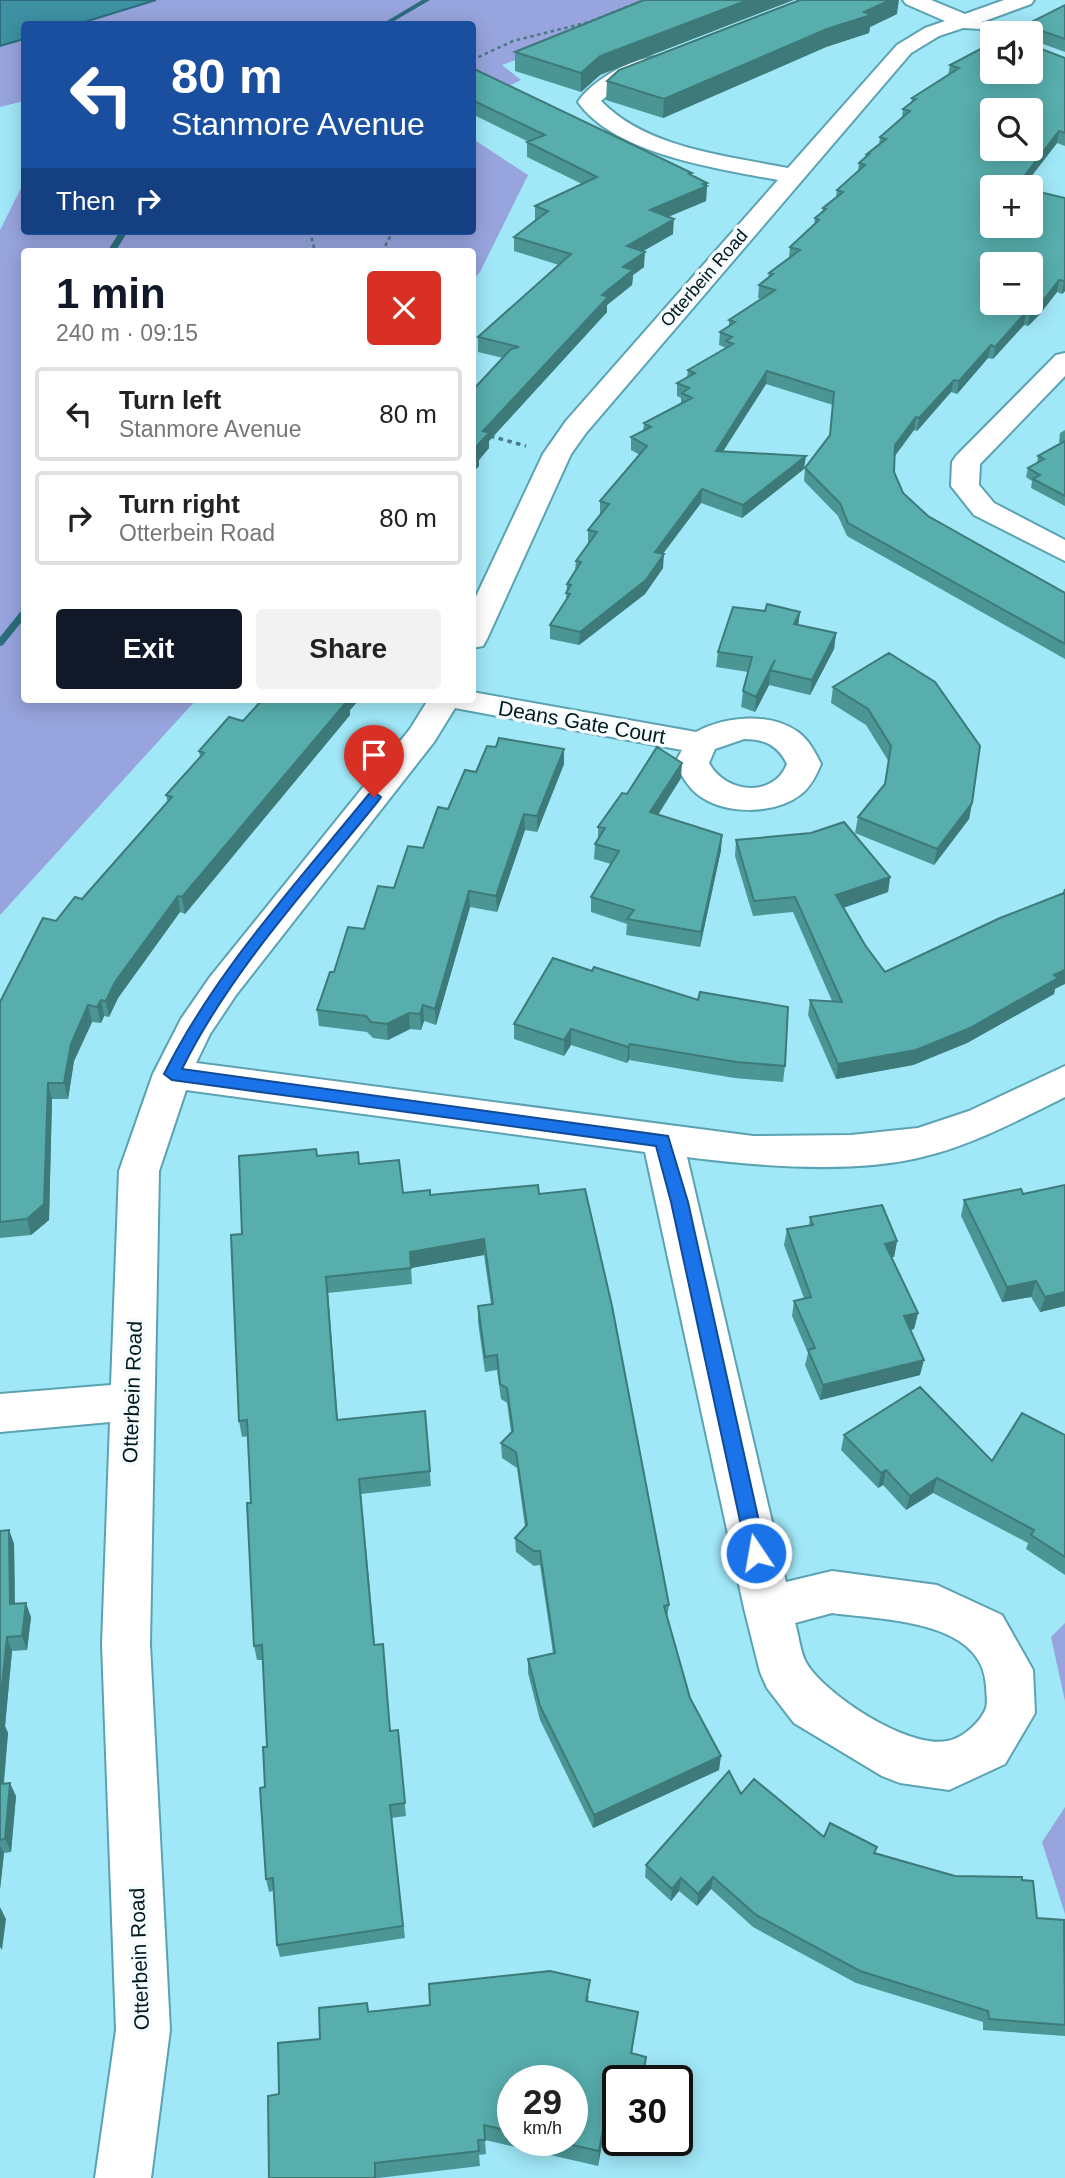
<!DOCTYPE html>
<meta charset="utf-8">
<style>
:root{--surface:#fff;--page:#f2f2f2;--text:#222;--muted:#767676;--line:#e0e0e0;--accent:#111827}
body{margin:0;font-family:Arial,sans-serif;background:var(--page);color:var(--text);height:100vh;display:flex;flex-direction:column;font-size:26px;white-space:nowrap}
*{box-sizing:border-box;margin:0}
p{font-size:23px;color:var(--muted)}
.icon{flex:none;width:38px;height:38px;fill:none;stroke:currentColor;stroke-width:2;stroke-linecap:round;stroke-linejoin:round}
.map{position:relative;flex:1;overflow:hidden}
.sheet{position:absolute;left:21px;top:248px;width:455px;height:455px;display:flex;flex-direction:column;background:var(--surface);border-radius:7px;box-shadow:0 4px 18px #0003}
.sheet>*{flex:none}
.top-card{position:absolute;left:21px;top:21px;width:455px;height:214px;border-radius:7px;box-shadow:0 4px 18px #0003;background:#1a4fa0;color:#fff;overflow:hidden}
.buttons{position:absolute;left:980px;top:21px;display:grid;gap:14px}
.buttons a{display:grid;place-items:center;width:63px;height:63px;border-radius:7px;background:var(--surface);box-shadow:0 4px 18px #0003;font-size:35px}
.speed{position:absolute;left:497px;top:2065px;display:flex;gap:14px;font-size:35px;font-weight:700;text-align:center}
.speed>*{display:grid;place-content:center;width:91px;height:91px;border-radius:50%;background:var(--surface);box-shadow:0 4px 18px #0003;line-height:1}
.speed small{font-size:18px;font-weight:400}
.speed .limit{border:4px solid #111;border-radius:10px;background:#fff;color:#111}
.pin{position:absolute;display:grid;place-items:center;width:60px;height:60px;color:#fff;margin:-72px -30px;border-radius:50% 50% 50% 0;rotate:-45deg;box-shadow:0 0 7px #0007}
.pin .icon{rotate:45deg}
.me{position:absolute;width:77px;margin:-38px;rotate:348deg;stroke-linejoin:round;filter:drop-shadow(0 0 5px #0008)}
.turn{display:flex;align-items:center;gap:24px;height:147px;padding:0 35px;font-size:32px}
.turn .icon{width:91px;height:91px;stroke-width:2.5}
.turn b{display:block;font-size:49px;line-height:60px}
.then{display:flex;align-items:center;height:66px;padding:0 35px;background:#0003;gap:14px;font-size:26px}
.round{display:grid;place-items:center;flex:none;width:74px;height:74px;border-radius:7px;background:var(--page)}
.head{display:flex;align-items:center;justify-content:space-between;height:119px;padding:0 35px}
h1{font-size:42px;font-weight:700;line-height:52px;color:var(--accent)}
.button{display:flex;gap:14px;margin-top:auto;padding:14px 35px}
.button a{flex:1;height:80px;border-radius:7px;background:var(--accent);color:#fff;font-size:28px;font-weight:700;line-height:80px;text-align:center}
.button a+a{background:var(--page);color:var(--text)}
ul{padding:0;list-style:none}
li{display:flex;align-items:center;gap:21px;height:94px;margin:0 14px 10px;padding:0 21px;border:4px solid var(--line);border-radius:7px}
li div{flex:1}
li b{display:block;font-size:26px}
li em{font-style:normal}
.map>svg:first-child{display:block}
.green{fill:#97a4dd}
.water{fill:#3d91a3;stroke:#2b6d7b;stroke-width:2}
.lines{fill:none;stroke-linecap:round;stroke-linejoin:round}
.stream{fill:#2b6d7b;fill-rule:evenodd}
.minor-casing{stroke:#5ba2b2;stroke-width:4}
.path-far1{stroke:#4b7984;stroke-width:2.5;stroke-dasharray:3.5 3.5;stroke-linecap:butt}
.path{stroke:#4b7984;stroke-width:3.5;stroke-dasharray:4.5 4.5;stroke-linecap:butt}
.minor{fill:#fff;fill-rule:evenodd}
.wall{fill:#4b9695;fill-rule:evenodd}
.shaded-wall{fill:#3d7a79}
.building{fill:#57aead;stroke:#3d7a79;stroke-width:2;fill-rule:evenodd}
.route{fill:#1a73e8;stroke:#114b97;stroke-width:2}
.labels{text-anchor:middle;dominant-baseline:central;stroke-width:7;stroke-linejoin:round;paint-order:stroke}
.far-street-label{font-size:18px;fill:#00191f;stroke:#f6fcfe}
.street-label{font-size:21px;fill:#00191f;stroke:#f6fcfe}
</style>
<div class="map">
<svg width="1065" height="2178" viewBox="0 0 1065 2178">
<rect width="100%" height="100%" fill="#a0e7f8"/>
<path class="green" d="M156 0H676L502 65 521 80 473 103 472 24H78Z
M24 39V101L0 107V46Z
M473 139 528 175 480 272 473 280 472 252H24V700H196L0 915V230L24 182V231H472Z
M1065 1623V1701L1051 1637Z
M1065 1807V1914L1042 1842Z"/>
<path class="water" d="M0 0H156L78 24H24V39L0 46Z"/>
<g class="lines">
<path class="stream" d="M422 0H430L389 24H382Z
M120 231H128L115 252H107Z
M24 610V619L3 645 0 646V637L21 611Z"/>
<defs>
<path id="minor" d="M903 0H931L965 14 1004 0H1034L1031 4 982 22 984 25 981 29 963 28 939 36 911 53 586 433 571 454 487 639 483 646 472 648V605L543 454 566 421 778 180C719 169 614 154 578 102 590 82 638 52 663 58L666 63 663 68 617 87 601 101C646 148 727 156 788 168L897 45 925 28 945 21 906 4Z
M1065 353V376L980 464 979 485 994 503 1065 540V561L974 515 951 486 952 462 956 456 1056 355Z
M472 692 696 732C725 716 770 712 798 732 809 740 815 752 821 764 816 776 810 788 800 795 774 815 723 815 697 794 687 786 681 774 675 763L682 750 455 708 434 742 236 995 210 1034 196 1063 753 1136 851 1135 918 1128 969 1111 1065 1066V1097C1019 1120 972 1145 922 1157 854 1174 755 1166 687 1157L786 1582 832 1571 937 1585 1002 1615 1033 1670 1035 1713 1005 1764 949 1790 900 1783 882 1776 794 1723 767 1688 760 1672 744 1608 645 1152 186 1090 159 1171 150 1644 170 2030 151 2178H95L116 2030 102 1644 110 1422 0 1432V1394L111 1385 119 1171 153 1074 181 1019 210 977 410 729 428 700H472ZM744 739C764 739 778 745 787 764 773 799 725 793 709 763L715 749ZM832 1613C881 1620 983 1619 986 1686 986 1692 988 1702 986 1708 981 1722 962 1739 947 1741 908 1749 826 1695 807 1664 800 1653 799 1635 795 1623Z"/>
</defs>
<use href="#minor" class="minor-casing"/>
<path class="path-far1" d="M472 60 513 41 589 22 644 0
M310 231 315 252
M382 252 393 231"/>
<path class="path" d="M490 436 526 446"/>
<use href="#minor" class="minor"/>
</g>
<path class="wall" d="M1065 5V52L1032 40 1010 33Z
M897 14 870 27 869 33 826 47 663 118 606 100 607 81Z
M1031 45 1065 58V146L1057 143 1023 187H992L1065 198V291L1062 294 1057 292 1040 314 1028 326 1024 325 993 359 988 358 957 394 951 392 917 431 914 430 895 456 894 472 903 493 928 516 1065 593V659L847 536 838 516 804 481 805 468 830 436 833 405 766 384 723 451 804 469 742 518 701 503 663 554V568L645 594 579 645 550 639V625L566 600 567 584 575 570 576 561 588 543V530L600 514V501L640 455 631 450V437L643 431 644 423 681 404V398L677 396V383L687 377 688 370 726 348 719 345 720 332 729 326V320L762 299 758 298 759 285 768 278 769 273 789 258 790 247 814 225 815 218 822 212 823 208 836 197 837 190 858 171 859 163 866 157 867 154 879 144 880 137 902 117 903 109 911 103 912 98 948 76 950 65Z
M515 52 600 75 581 92 515 71Z
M472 68 692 173V176L707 186 706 201 667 217 673 234 643 251 644 267 633 275 632 285 607 305V312L489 441V448L479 460V466L472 473V391L503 358 478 352V337L559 265 514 251V237L535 220V206L582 184 527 157V142H529L472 114Z
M1065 430V506L1031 488 1032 481 1026 477 1028 468 1037 463 1038 456 1061 443 1059 442 1060 433Z
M765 611 800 612 798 625 836 633 834 649 810 695 769 685 755 712 741 707 743 691 748 672 716 667 718 652Z
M889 653 972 803 969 819 934 865 855 833 858 817 885 784 889 762 866 725 831 703 833 687Z
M262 700H359L350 710V715L185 914 180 912 118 998 109 1017 104 1016 101 1023 92 1022 74 1061 68 1099H52L49 1220 31 1235 0 1238V1002L56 921 82 899 168 803 166 795 200 757 199 751 243 721Z
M564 749V764L537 832 525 830 497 912 470 907 436 1025 424 1021 421 1030 410 1029 388 1040 373 1038 367 1032 319 1026 317 1010 334 972 423 848 448 809 476 772Z
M681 778 658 815 721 850 700 947 626 935 627 924 591 912V897L611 864 594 859 595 844 598 838V827Z
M736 840 890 877 888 892 843 908 865 945 885 972 1055 989 1054 994 967 1043 913 1065 836 1079 808 1015 810 1000 832 1001 793 912 753 916 735 856Z
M553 958 785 1066 783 1082 734 1078 629 1060 627 1063 571 1045 564 1056 514 1039V1024Z
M317 1156 359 1164 403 1193 430 1195 539 1194 669 1605 667 1619 690 1698 719 1770 593 1828 540 1720 528 1673V1659L553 1653 540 1565 534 1566 516 1552 515 1538 525 1527 517 1468 502 1458 501 1443 511 1432 507 1403 501 1399 497 1370 485 1372 478 1322V1306L491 1304 484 1255 411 1268 412 1284 328 1293 337 1420 425 1411 431 1486 361 1494 375 1644 391 1731 399 1744 406 1816 391 1818 405 1938 280 1957 277 1945 273 1891 269 1892 266 1879 265 1787 267 1747 263 1660H257L254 1646 251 1503 248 1436 242 1437 239 1421 242 1234Z
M1065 1185V1306L1040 1312 1031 1297 1002 1302 961 1216 964 1200 1023 1194Z
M810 1217 897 1241 894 1257H891L918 1313 914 1329 910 1330 920 1375 820 1400 805 1365 808 1353 792 1316 794 1301 804 1298 784 1245 787 1229 809 1226Z
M844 1435 992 1461 1065 1435V1575L1026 1549 1028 1543 933 1493 906 1510 883 1485 878 1488 841 1450Z
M9 1530 14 1544 15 1604 31 1617 27 1650 12 1651 5 1726 8 1733 4 1784 16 1796 11 1852 4 1853 0 1889V1531Z
M741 1794 824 1837 955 1876 1022 1880 1037 1918 1065 1928V2036L983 2030V2022L856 1983 753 1927 711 1889 697 1906 679 1891 671 1901 645 1877 646 1865Z
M589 1996 588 2001 638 2012 632 2054 618 2081V2140H633L631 2151 602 2144 598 2166 485 2140 486 2154 479 2155 480 2166 378 2178H269L279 2094 320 2039 367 2003 369 2011ZM513 2081 572 2140H513Z"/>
<path class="shaded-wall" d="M748 0H794L600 75 581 92V73L600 56Z
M890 0H899L897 14 870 27 869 33 826 47 663 118 664 99Z
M1034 28 1032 40H1031L1030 31Z
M1059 131 1057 143 1023 187H1016Z
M707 183 706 201 649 225 650 210Z
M674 219 673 234 626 261 627 246Z
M645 252 644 267 633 275 632 285 607 305V312L489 441V448L479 460V466L472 473V457L474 449 483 431 602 295 623 267Z
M1059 280 1057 292 1040 314 1028 326 1030 313Z
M1064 281H1065V291L1062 294Z
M1026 312 1024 325 993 359 995 347Z
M991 345 988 358 957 394 959 381Z
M767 371 766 384 715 464 716 451Z
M954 380 951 392 917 431 919 418Z
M916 417 914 430 893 458 895 445Z
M806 456 804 469 742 518 743 505Z
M702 489 701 503 654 565 655 552Z
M664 554 663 568 645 594 579 645 580 632Z
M800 612 798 627 794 624Z
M836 633 834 649 810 695 812 680Z
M770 670 769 685 755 712 756 697Z
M346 700H359L350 710V715L185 914 182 897Z
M564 749V764L537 832V816Z
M682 763 681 778 650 827V812Z
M972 803 969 819 934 865 937 849Z
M524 814 525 830 497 912 496 896Z
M722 835 721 850 700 947 701 932Z
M890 877 888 892 834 911 836 895Z
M469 891 470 907 436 1025 435 1009Z
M178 896 180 912 118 998 109 1017 106 1001 115 982Z
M1065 970V984L1055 989 1054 994 967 1043 913 1065 836 1079 838 1064Z
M101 1000 104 1016 101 1023 97 1007Z
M88 1005 92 1022 74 1061 68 1099 64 1083 71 1044Z
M423 1005 424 1021 421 1030 420 1014Z
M409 1013 410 1029 388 1040 387 1024Z
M571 1029V1045L564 1056V1040Z
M630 1044 629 1060 627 1063 628 1047Z
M48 1083 52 1099 49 1220 31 1235 27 1219Z
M484 1239V1255L411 1268 410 1252Z
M897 1241 894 1257 881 1259 885 1244Z
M326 1277 328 1293 339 1436 337 1420Z
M1036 1281 1031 1297 1002 1302 1007 1287Z
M1065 1292V1306L1040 1312 1045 1297Z
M918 1313 914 1329 900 1332 904 1316Z
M924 1360 920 1375 820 1400 823 1385Z
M886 1470 883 1485 878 1488 881 1473Z
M937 1478 933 1493 906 1510 910 1496Z
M9 1530 14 1544 15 1618 10 1604Z
M26 1603 31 1617 27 1650 22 1636Z
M7 1637 12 1651 5 1726 8 1733 2 1797 0 1792V1705Z
M721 1756 719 1770 593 1828 594 1815Z
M10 1783 16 1796 11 1852 5 1839Z
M0 1845 4 1853 0 1889Z
M713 1877 711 1889 697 1906 698 1894Z
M681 1878 679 1891 671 1901 672 1889Z
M0 1907 6 1919 2 1950 0 1947Z
M603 2130 602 2144 598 2166 599 2151Z"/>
<path class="building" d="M644 0H748L600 56 581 73 515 52Z
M800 0H890L864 12 871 15 827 29 664 99 607 81 619 70Z
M1065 5V39L1034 28 1030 31V33H1010Z
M992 43V72H1031V43V45L1065 58V133L1059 131 1016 187H1018H992V226H1031V190L1065 198V281L1059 280 1042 302 1030 313 1026 312 995 347 991 345 959 381 954 380 919 418 916 417 895 445 894 472 903 493 928 516 1065 593V644L848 523 840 503 805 468 830 435 834 392 767 371 716 451 806 456 743 505 702 489 655 552 664 554 646 580 580 632 550 625 570 594 566 593 571 585 567 584 581 562 576 561 597 532 588 530 609 504 600 501 647 446 631 437 651 427 644 423 692 398 682 393 689 388 677 383 695 373 688 370 733 344 726 341 732 337 720 332 735 322 729 320 775 290 759 285 773 274 769 273 800 250 790 247 819 220 815 218 826 209 823 208 843 192 837 190 865 165 859 163 869 154H867L886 139 880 137 910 111 903 109 916 99 912 98 959 68 950 65ZM992 110H1031V149H992ZM992 264H1031V303H992Z
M472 68 692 173 689 174 707 183 703 184 707 186 650 210 674 219 627 246 645 252 623 267 633 270 602 295 608 297 483 431 489 433 474 449 479 450 472 457V391L511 349 519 347 478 337 571 254 514 237 548 211 535 206 597 177 527 142 545 135 472 100Z
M1065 441V496L1033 479 1040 475 1028 468 1044 459 1038 456Z
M767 604 800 612 794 624 836 633 812 680 770 670 775 660 756 697 743 691 752 657 718 652 733 607 765 611Z
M889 653 935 682 980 746 972 803 937 849 858 817 885 784 891 746 868 709 833 687Z
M262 700H348L182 897 178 896 115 982 106 1001 101 1000 97 1007 88 1005 71 1044 64 1083H48L44 1204 27 1219 0 1222V1002L43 918 56 921 75 897 82 899 172 797 166 795 204 753 199 751 229 717 243 721Z
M499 738 564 749 537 816 524 814 496 896 469 891 435 1009 423 1005 420 1014 409 1013 387 1024 371 1022 366 1016 317 1010 330 972H334L348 927 364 929 378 886 394 888 408 846 423 848 438 807 448 809 465 770 476 772 487 746 496 747Z
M657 747 682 763 650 812 722 835 701 932 627 919 634 910 591 897 619 851 595 844 605 828 598 827 622 793 627 794Z
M844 822 890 877 836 895 865 945 885 972 1000 918 1064 893 1065 889V970L1054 975 1058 978 970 1028 916 1050 838 1064 810 1000 842 1002 795 897 754 901 736 840 811 833Z
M553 958 592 971 594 967 698 1000 700 992 788 1007 785 1066 736 1062 630 1044 628 1047 571 1029 564 1040 514 1024Z
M316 1149 317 1156 358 1152 359 1164 399 1160 403 1193 430 1190V1195L538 1185 539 1194 585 1189 612 1306 669 1605 664 1606 690 1698 721 1756 594 1815 540 1706 528 1659 555 1653 540 1551H534L515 1538 527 1525 516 1452 501 1443 513 1431 507 1388 500 1384 497 1355 485 1357 478 1306 493 1304 484 1239 410 1252 411 1268 326 1277 337 1420 425 1411 430 1471 359 1479 374 1645 383 1644 390 1731 398 1730 405 1803 390 1805 403 1926 277 1945 273 1878 266 1879 260 1788 265 1787 263 1747H267L262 1645 254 1646 247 1503H251L247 1420 239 1421 231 1235 242 1234 239 1156Z
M1065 1185V1292L1045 1297 1036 1281 1007 1287 964 1200 1021 1189 1023 1194Z
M882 1205 897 1241 885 1244 918 1313 904 1316 924 1360 823 1385 808 1350 815 1348 794 1301 811 1297 787 1229 813 1225 810 1217Z
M920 1387 992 1461 1022 1413 1065 1435V1557L1031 1535 1034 1530 937 1478 910 1496 886 1470 881 1473 844 1435Z
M9 1530 10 1604 26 1603 22 1636 7 1637 0 1705V1531Z
M0 1720H2L0 1746Z
M729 1771 741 1794 754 1779 824 1837 830 1823 877 1847 874 1853 955 1876 1022 1877V1880L1033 1881 1037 1918 1064 1920 1065 2025 989 2019 988 2011 860 1971 756 1915 713 1877 698 1894 681 1878 672 1889 646 1865Z
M10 1783 5 1839 0 1840V1784Z
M550 1971 590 1980 586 2001 638 2012 631 2053 646 2057 642 2081H618V2133L603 2130 599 2151 550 2140H572V2081H513V2132L484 2125 485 2140H478L479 2151 375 2163V2178H269L268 2096 279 2094 278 2043 320 2039 319 2008 367 2003 368 2012 430 2005 429 1984Z"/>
<path class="route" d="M374 792 381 797 379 800C310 886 231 970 182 1069L668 1136 688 1202 766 1553 763 1560 756 1562 750 1560 747 1553 671 1202 656 1146 172 1080 164 1074C216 970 296 884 369 794Z"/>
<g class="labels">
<g class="far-street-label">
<text transform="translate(704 278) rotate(-49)">Otterbein Road</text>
</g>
<g class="street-label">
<text transform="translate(582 722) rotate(10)">Deans Gate Court</text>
<text transform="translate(132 1392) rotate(-88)">Otterbein Road</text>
<text transform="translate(139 1959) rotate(-92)">Otterbein Road</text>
</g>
</g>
</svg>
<div class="buttons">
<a><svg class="icon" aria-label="sound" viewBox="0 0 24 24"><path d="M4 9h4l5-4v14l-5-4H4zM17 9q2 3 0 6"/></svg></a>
<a><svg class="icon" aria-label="search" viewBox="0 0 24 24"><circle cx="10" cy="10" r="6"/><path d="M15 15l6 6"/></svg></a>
<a>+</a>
<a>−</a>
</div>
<div class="speed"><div>29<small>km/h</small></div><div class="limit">30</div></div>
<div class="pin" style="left:374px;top:797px;background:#d93025"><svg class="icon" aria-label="arrive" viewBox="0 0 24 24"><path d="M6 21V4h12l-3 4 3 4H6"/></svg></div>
<svg class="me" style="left:756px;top:1553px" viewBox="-20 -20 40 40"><circle r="17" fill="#1a73e8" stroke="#fff" stroke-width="3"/><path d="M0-11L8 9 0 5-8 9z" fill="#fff"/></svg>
<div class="top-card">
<div class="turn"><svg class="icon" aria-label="left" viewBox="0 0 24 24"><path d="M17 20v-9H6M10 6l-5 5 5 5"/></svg><div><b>80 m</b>Stanmore Avenue</div></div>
<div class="then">Then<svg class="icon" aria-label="right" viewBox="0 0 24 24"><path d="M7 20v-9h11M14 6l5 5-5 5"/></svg></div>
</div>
<section class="sheet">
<div class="head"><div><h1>1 min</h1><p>240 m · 09:15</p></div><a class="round" style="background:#d93025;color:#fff"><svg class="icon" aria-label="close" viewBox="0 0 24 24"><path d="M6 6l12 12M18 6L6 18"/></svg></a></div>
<ul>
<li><svg class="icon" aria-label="left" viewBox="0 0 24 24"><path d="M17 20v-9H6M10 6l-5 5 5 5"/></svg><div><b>Turn left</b><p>Stanmore Avenue</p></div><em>80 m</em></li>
<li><svg class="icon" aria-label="right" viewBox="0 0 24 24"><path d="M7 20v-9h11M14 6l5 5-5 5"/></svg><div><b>Turn right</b><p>Otterbein Road</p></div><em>80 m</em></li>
</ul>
<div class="button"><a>Exit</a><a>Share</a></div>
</section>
</div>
